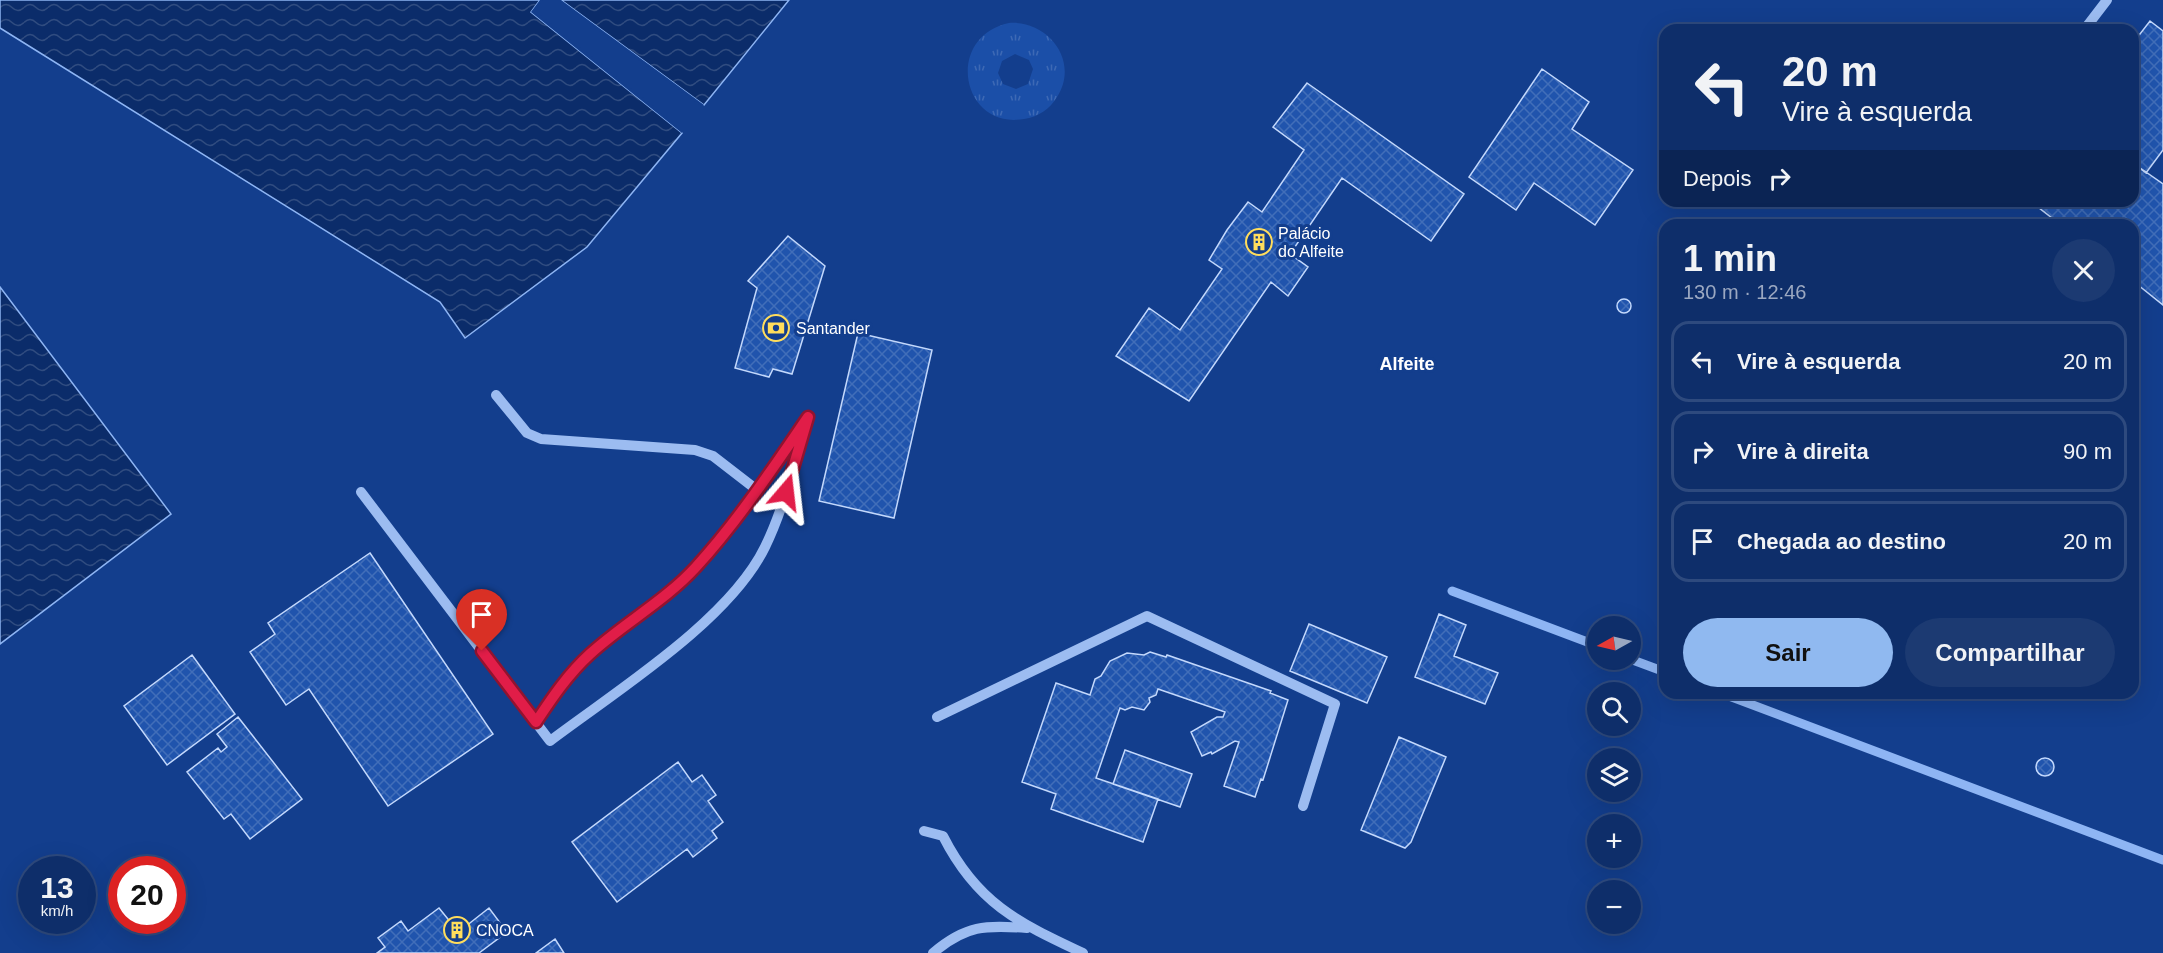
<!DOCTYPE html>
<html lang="pt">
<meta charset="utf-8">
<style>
:root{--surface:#0e2e6a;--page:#1c3a72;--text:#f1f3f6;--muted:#9ba8c1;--line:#2e4a7e;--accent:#90b9f0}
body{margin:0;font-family:Arial,sans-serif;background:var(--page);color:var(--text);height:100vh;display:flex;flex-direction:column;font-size:22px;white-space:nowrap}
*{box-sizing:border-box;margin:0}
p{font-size:20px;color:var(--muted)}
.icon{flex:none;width:33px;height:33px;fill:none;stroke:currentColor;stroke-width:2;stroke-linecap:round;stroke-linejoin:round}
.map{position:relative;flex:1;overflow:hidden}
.panel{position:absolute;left:1659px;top:219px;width:480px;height:480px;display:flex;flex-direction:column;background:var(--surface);border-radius:18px;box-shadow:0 6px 24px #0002,0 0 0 2px var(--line)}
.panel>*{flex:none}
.guide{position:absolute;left:1659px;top:24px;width:480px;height:183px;border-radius:18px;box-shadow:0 6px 24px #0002,0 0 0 2px var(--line);background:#0e2e6a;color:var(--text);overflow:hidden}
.needle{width:39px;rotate:262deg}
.fabs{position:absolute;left:1587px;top:616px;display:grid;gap:12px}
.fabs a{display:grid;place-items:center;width:54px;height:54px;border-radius:50%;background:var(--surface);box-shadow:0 6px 24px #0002,0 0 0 2px var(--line);font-size:30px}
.speed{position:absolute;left:18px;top:856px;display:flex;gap:12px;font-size:30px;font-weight:700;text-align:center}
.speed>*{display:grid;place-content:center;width:78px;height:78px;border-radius:50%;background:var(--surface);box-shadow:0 6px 24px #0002,0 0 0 2px var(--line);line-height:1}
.speed small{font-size:15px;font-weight:400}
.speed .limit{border:9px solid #d22;background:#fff;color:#111}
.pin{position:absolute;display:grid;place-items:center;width:51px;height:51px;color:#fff;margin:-62px -26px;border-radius:50% 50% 50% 0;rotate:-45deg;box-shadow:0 0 6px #0007}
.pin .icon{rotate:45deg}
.me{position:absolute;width:66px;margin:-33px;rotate:17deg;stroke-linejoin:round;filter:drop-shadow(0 0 4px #0008)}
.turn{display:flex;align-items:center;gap:21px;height:126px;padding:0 24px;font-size:27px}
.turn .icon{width:78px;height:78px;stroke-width:2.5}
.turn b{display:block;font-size:42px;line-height:51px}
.then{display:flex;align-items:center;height:57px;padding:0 24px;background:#0003;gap:12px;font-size:22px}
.round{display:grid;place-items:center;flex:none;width:63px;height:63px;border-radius:32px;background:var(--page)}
.overview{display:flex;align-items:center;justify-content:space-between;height:102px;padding:0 24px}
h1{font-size:36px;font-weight:700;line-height:45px}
.primary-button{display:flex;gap:12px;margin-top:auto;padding:12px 24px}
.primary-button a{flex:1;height:69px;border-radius:36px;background:var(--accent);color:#111;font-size:24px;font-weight:700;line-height:69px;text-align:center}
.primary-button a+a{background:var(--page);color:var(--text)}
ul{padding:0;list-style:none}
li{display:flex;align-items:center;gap:18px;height:81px;margin:0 12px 9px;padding:0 12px;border:3px solid var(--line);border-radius:18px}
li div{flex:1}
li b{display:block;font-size:22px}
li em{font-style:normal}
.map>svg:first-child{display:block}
.grass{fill:url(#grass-tufts);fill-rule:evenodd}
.water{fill:url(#water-waves);stroke:#8eb5f4;stroke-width:1.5}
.pier{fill:#133e8d}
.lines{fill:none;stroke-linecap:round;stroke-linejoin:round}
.stream{stroke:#8eb5f4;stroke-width:9}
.building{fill:url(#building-cross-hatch);stroke:#c3d8fc;stroke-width:1.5}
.minor{stroke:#9cbcf1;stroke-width:10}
.route-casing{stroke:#92132f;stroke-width:15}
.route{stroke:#e11d48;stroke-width:10}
.labels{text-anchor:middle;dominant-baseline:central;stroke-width:6;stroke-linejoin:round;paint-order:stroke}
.poi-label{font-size:16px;fill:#fff;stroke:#133e8d;text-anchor:start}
.neighbourhood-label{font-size:18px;font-weight:bold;fill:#fff;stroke:#133e8d}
</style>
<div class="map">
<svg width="2163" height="953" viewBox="0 0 2163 953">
<defs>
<pattern id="grass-tufts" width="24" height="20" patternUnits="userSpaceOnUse" patternTransform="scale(1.5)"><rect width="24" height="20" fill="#1b4fa8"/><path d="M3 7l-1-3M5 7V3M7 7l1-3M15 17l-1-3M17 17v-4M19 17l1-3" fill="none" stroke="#3d69b5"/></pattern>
<pattern id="water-waves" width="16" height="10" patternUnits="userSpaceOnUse" patternTransform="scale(1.5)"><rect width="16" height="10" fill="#0b2c6a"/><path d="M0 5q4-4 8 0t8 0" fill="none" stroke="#304c80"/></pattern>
<pattern id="building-cross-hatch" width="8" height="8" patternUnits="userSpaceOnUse" patternTransform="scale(1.5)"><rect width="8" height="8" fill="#2054ad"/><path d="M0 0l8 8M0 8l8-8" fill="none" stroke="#416eb9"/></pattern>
</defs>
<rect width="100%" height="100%" fill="#133e8d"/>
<path class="grass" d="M1009 23C1048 20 1080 61 1057 97 1050 109 1038 117 1024 119 961 130 944 37 1009 23ZM1015 54 1029 60 1033 69 1028 84 1016 89 1003 84 998 73 1002 61Z"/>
<path class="water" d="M0 0H540L531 12 682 133 587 247 465 338 440 302 0 28Z
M561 0H789L704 105Z
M0 287 171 514 0 644Z"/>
<path class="pier" d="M540 0H543L535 11 683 130 682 133 531 12Z
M558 0H561L704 105 702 107Z"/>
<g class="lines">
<path class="stream" d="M1452 591 1598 646
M1630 659 1665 672
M1721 693 2163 860"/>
</g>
<path class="building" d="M2150 21 2163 31V150L2146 173 2133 163V43Z
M1542 69 1589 102 1572 129 1633 170 1595 225 1534 183 1516 210 1469 177Z
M1307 83 1464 194 1431 241 1342 178 1290 254 1308 267 1288 296 1271 282 1189 401 1116 356 1149 308 1180 330 1222 269 1209 260 1227 230 1248 202 1262 212 1304 150 1273 127Z
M2133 163 2163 184V305L2133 281V225H2061L2030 201H2133Z
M788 236 825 266 792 374 773 369 769 377 735 368 757 288 748 281Z
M1617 306a7 7 0 1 1 14 0a7 7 0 1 1-14 0Z
M858 333 932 350 894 518 819 501Z
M370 553 493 734 388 806 309 689 286 705 250 652 275 634 268 623Z
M1439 614 1466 625 1454 656 1498 673 1485 704 1415 677Z
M1309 624 1387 657 1367 703 1290 671Z
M1150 652 1166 657 1167 655 1271 691 1270 693 1288 700 1263 780 1261 779 1255 797 1224 786 1239 742 1235 741 1212 754 1211 752 1202 756 1191 732 1217 717H1223L1225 712 1158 689 1156 695 1149 698 1150 702 1144 710 1132 707 1125 710 1120 708 1096 778 1158 799 1143 842 1051 809 1056 794 1022 782 1056 683 1090 695 1095 679 1101 676 1110 661 1127 653 1144 655Z
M192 655 235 714 167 765 124 706Z
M238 717 302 799 250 839 231 814 224 819 187 772 218 748 221 752 227 747 217 734Z
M1399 737 1446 757 1411 842 1405 848 1361 830Z
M1125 750 1192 774 1180 807 1113 784Z
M2036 767a9 9 0 1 1 18 0a9 9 0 1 1-18 0Z
M678 762 692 782 702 775 716 795 708 801 723 822 712 831 717 838 693 857 687 849 617 902 572 842Z
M439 908 456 929 461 930 489 908 507 932 479 953H377L385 947 378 938 401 921 408 931Z
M555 939 564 953H536Z"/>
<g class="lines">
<path class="minor" d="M2084 30 2107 0
M496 395 527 433 541 439 695 450 713 456 757 490
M361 492 550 741C616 691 729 621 765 547 785 506 795 460 809 417
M937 717 1147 616 1335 704 1303 806
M536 722C552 698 568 674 590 654 623 623 665 601 696 567 736 524 769 473 803 424
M924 831 943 836C977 903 1017 922 1083 953
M933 953C966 925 985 925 1027 928"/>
</g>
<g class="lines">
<defs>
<path id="route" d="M482 651 536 722C552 698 568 674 590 654 624 623 665 601 696 567 738 521 773 468 808 417L786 492"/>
</defs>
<use href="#route" class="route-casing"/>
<use href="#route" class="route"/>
</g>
<defs>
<symbol id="building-ring" viewBox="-11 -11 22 22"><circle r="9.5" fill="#133e8d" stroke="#ffdd5c" stroke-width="1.5"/><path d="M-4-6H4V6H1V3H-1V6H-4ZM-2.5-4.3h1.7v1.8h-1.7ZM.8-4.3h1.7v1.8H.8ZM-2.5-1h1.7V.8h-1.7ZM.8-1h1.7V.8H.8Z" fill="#ffdd5c"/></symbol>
<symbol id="bank-ring" viewBox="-11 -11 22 22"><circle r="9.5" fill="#133e8d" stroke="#ffdd5c" stroke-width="1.5"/><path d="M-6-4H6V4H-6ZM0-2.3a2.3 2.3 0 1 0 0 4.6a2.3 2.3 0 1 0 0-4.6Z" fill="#ffdd5c"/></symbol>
</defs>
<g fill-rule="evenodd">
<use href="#building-ring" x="1244" y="227" width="30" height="30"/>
<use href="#bank-ring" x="761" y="313" width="30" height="30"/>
<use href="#building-ring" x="442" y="915" width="30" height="30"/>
</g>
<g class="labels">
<g class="poi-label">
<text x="1278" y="233">Palácio<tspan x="1278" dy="18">do Alfeite</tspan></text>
<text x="796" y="328">Santander</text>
<text x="476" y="930">CNOCA</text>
</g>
<g class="neighbourhood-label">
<text x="1407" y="364">Alfeite</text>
</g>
</g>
</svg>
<div class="fabs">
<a><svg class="needle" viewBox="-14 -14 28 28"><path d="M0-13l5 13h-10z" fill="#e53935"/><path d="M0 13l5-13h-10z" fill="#9ba8c1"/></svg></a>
<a><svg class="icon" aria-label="search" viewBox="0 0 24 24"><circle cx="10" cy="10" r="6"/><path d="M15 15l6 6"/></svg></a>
<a><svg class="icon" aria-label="layers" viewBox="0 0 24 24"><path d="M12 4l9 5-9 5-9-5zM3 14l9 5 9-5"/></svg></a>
<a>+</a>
<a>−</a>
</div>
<div class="speed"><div>13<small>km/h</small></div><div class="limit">20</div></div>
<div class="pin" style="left:482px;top:651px;background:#d93025"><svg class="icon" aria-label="arrive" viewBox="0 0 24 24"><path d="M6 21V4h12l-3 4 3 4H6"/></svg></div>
<svg class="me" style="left:786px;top:492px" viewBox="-20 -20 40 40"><path d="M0-17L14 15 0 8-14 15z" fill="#e11d48" stroke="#fff" stroke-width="4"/></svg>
<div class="guide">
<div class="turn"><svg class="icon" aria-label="left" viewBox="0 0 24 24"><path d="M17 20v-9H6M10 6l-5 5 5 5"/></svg><div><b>20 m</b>Vire à esquerda</div></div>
<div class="then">Depois<svg class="icon" aria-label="right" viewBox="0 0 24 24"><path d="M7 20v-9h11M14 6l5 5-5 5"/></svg></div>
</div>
<section class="panel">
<div class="overview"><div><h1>1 min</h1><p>130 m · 12:46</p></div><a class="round"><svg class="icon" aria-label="close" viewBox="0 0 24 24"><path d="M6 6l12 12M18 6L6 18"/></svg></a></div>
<ul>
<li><svg class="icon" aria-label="left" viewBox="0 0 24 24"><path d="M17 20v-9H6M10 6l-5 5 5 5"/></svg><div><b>Vire à esquerda</b></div><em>20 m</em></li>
<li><svg class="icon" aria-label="right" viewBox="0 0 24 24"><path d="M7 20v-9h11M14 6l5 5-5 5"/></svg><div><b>Vire à direita</b></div><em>90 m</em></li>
<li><svg class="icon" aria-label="arrive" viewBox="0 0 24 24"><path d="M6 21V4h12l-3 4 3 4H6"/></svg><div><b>Chegada ao destino</b></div><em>20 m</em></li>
</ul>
<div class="primary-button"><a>Sair</a><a>Compartilhar</a></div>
</section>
</div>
